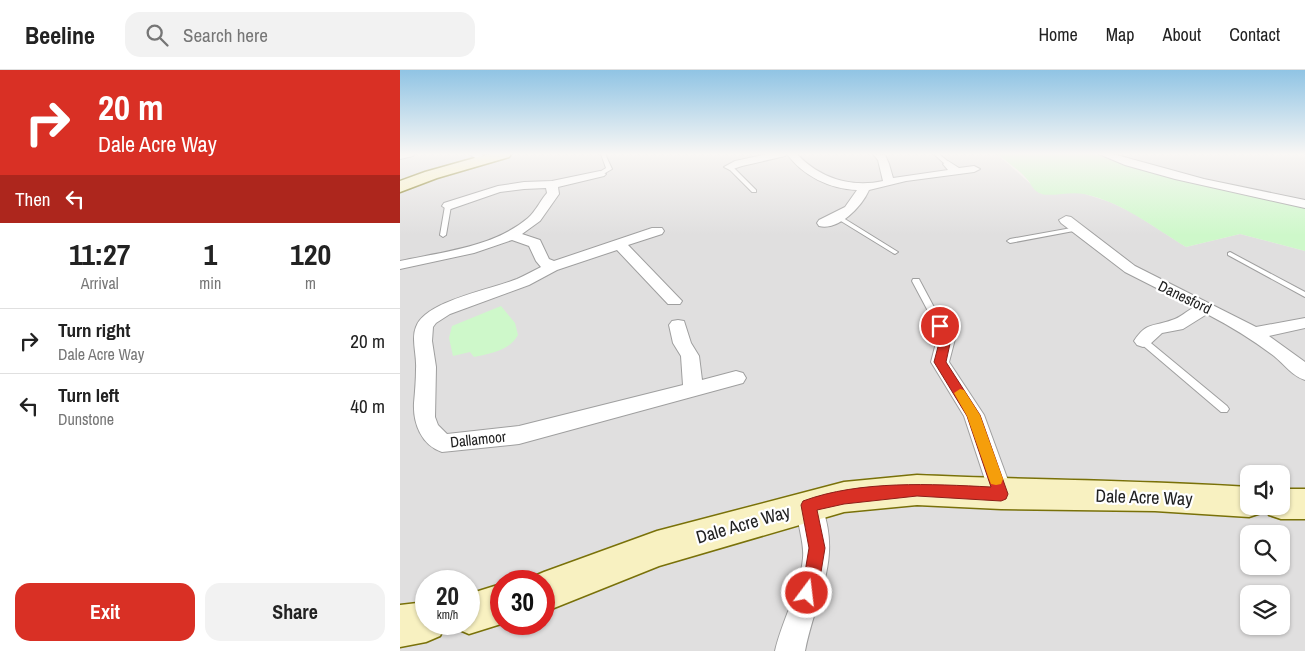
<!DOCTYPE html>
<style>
:root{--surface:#fff;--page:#f2f2f2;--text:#222;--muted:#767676;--line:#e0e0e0;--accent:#d93025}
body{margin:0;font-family:"Archivo Narrow",sans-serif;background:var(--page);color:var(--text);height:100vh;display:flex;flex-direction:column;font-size:19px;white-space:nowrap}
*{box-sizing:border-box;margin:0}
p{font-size:16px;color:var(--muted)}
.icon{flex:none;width:28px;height:28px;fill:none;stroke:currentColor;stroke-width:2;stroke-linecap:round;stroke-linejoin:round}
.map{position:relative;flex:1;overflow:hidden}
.sheet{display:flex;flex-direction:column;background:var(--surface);width:400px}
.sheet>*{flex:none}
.top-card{background:#d93025;color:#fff;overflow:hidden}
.fabs{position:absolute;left:840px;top:395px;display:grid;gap:10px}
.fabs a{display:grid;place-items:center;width:50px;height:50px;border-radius:10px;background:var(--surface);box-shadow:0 1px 4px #0004;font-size:25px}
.speed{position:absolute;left:15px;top:500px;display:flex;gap:10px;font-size:25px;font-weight:700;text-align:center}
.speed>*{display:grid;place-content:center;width:65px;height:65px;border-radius:50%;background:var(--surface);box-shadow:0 1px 4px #0004;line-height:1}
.speed small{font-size:12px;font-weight:400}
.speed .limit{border:8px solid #d22;background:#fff;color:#111}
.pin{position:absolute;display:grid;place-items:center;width:42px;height:42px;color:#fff;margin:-21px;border:2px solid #fff;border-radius:50%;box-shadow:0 1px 5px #0007}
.me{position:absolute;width:55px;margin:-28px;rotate:15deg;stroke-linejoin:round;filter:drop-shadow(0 0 4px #0008)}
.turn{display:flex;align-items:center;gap:18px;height:105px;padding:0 15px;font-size:22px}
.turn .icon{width:65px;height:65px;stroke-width:2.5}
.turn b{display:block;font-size:35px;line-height:42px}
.then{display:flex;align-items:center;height:48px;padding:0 15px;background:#0003;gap:10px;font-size:19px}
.eta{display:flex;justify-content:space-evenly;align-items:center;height:85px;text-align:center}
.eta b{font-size:30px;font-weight:800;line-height:35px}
.cta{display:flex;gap:10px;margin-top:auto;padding:10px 15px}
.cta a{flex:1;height:58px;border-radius:15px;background:var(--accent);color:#fff;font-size:20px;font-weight:800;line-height:58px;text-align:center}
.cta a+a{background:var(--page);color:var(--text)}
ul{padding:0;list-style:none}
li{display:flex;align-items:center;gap:15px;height:65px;padding:0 15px;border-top:1px solid var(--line)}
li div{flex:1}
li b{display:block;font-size:19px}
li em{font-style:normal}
header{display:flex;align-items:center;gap:30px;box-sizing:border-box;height:70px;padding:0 25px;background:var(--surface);border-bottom:1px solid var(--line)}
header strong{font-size:24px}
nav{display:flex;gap:28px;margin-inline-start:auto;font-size:18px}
.search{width:350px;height:45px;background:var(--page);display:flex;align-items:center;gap:12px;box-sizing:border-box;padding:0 18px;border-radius:15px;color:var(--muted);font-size:19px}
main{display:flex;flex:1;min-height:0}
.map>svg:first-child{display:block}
.residential{fill:#e0dfdf;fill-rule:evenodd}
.park{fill:#cef8ca}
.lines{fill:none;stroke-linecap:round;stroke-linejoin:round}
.lane-casing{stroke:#9f9f9f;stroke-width:2}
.street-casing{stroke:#9f9f9f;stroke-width:2}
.secondary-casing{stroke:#797109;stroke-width:3}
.lane{fill:#fff;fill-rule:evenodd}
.street{fill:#fff;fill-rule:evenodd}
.secondary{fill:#f8f1c1;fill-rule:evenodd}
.route{fill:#d93025;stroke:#8d1f18}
.slow{fill:#f59e0b}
.labels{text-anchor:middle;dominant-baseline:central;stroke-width:4.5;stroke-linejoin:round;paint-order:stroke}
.street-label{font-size:15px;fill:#222;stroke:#fff}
.near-street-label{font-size:18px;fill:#222;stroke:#fff}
</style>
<header>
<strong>Beeline</strong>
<div class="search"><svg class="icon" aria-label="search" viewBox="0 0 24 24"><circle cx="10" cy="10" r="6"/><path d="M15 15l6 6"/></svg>Search here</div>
<nav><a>Home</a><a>Map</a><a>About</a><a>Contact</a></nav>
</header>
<main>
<section class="sheet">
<div class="top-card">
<div class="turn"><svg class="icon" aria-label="right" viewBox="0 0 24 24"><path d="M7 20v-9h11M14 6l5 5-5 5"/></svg><div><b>20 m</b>Dale Acre Way</div></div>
<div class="then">Then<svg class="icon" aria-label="left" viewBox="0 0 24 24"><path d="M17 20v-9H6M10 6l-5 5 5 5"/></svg></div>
</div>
<div class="eta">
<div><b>11:27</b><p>Arrival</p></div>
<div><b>1</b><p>min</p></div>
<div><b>120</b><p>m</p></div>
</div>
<ul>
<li><svg class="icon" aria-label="right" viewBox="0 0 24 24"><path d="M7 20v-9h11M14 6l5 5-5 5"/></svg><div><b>Turn right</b><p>Dale Acre Way</p></div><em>20 m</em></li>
<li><svg class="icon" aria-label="left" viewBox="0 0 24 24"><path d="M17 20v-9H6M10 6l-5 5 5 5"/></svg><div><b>Turn left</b><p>Dunstone</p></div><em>40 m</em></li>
</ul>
<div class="cta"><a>Exit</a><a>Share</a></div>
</section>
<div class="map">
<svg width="905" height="581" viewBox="0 0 905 581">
<rect width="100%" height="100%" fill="#f2ede9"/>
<path class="residential" d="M0 84H597L642 124 664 122 682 123 710 132 733 143 786 177 840 164 905 181V581H0ZM849 404H881V436H849ZM849 464H881V496H849ZM26 511H69V554H26ZM101 511H144V554H101ZM849 524H881V556H849Z
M695 84H905V135L737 98Z"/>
<path class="park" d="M597 84H695L737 98 905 135V181L840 164 786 177C753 157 722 132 684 124 671 121 651 127 642 124 632 121 632 114 626 108 618 99 607 92 597 84Z
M101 236 115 253 118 265C109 281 91 283 74 287L70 282 53 286 49 268 52 256Z"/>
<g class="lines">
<defs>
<path id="lane" d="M201 84H205L212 99 200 106 197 104 198 103 206 98Z
M534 84H539L551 94 546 95Z
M328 96H332L356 120V122H352L328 98Z
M48 134 51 136 46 165 43 167 40 165 45 136Z
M436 146H440L498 182 495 184 493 183 436 148Z
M677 157 680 159 679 160 610 173 607 171 610 169Z
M830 182 905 222V227L828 185V183Z
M513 209H519L520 211 544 256 543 258H537L536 256 512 211Z
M743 268 746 269 827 336 829 339 827 342H821L740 273 739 271 740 269Z"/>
<path id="street" d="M0 84H14L13 86 0 89Z
M69 84H81L87 89 82 92Z
M368 84H386L385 86 342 96 330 100 324 97 335 91Z
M387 84H397C419 108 451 118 483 111L478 90 473 84 485 85 489 94 493 108 548 100 543 94 548 91 559 98 574 96 580 99 574 102 506 111 469 120C462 136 439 161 419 156L417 153 419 150 445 137 457 120C430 119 403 106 387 84Z
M699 84H713L804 109 905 130V138L775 109 725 95Z
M200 101 206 104 204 106 158 117 159 124 140 151 122 164 140 170 149 189 154 191 252 158H262L264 161 262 164 228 175 282 231 280 234H268L217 180 157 200 129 215 50 244 36 253 33 257 32 271 36 297 35 347 38 355 47 364 119 356 283 315 281 286 273 273 269 255 272 251 278 250 284 251 291 273 299 286 302 310 336 301 343 303 346 308 343 313 119 374 42 382C21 375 13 353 14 333 15 322 16 310 16 299 17 285 11 269 16 257 25 231 93 219 117 209 126 205 133 201 141 197L136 191 129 176 112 170 74 183 0 199V191C42 182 94 177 128 148 136 141 140 131 147 123L146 118 124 119 100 122 48 140 42 136 44 133 98 116 124 112 152 111Z
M666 146 671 147 735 196 856 257 905 248V258L869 266 905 292V310C892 306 884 294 874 286 853 270 830 256 807 244L783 259 762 263 749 275 743 277 737 275 734 271C747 251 754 257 772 250 780 248 787 241 794 237L725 202 661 153 659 150Z
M540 251 546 252 555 269 549 292 584 345 613 424 610 431 601 435 592 431 564 346 531 292 537 269 531 256 534 252Z
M409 424 418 427C445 487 416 524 405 581H375C382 550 400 520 403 488 405 468 392 445 400 427Z"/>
<path id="secondary" d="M89 84H111L109 87 37 108 0 122V111L25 102Z
M517 405C628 410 738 410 849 417V436H864L861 443 849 447 755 441 601 439 517 435 444 442 259 496 144 542V511H129L130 508 144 502 257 461 444 412Z
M881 419H905V449H881L869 445 865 436H881Z
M101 514V554L69 564 55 558 53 554H69V524Z
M26 532V554H46L40 566 26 572 0 577V535Z"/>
</defs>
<use href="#lane" class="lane-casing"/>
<use href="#street" class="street-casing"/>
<use href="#secondary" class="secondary-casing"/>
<use href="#lane" class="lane"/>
<use href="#street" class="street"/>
<use href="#secondary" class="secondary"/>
</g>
<linearGradient id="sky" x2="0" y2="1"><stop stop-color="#90c4e4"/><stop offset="0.51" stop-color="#f9f7f5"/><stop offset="1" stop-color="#f9f7f5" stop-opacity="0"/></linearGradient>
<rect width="905" height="165" fill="url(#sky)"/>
<path class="route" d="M540 253 543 254 551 269 546 292 580 345 608 424 606 429 601 431 517 426 444 434 417 440 425 478 420 508 413 529 407 531 401 529 399 523 404 508 409 478 401 435 403 431C460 410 532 414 591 417L567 346 534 292 540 269 534 256Z"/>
<path class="slow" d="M560 319 564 320 580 345 603 409 601 414 596 415 591 414 589 409 567 346 554 323Z"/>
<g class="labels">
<g class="street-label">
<text transform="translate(785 227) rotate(26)">Danesford</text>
<text transform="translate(78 369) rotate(-6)">Dallamoor</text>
</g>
<g class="near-street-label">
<text transform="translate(744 427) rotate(2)">Dale Acre Way</text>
<text transform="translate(343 454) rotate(-16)">Dale Acre Way</text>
</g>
</g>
</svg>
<div class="fabs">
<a><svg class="icon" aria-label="sound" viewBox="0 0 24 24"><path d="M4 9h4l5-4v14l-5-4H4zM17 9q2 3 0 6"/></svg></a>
<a><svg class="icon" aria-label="search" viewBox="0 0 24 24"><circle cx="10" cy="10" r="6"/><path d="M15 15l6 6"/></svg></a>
<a><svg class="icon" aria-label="layers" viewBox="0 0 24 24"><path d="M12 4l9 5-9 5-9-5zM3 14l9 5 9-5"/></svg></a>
</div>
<div class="speed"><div>20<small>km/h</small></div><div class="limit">30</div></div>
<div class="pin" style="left:540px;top:256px;background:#d93025"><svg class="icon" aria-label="arrive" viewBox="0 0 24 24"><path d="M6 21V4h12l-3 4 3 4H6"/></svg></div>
<svg class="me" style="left:407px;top:523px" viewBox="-20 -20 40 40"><circle r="17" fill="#d93025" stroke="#fff" stroke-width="3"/><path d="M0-11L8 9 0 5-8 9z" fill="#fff"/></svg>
</div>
</main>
